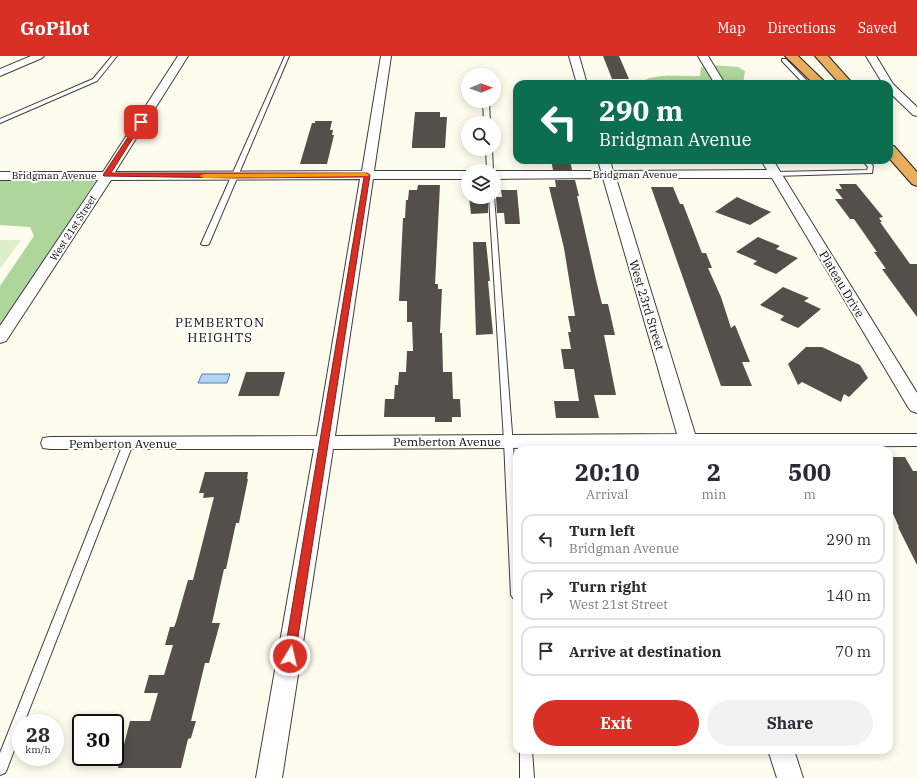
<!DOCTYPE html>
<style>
:root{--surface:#fff;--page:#f2f2f3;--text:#2b2b33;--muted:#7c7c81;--line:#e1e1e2;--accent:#d93025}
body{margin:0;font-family:"IBM Plex Serif",serif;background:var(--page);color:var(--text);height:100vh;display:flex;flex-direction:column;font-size:15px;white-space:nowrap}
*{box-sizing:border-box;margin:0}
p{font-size:13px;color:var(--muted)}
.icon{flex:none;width:22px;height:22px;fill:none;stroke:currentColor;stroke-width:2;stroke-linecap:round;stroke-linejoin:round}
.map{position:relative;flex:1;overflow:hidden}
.details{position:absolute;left:513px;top:390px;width:380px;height:308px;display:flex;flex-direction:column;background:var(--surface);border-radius:12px;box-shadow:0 2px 10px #0003}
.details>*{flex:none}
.top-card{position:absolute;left:513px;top:24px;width:380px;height:84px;border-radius:12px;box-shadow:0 2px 10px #0003;background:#0b6e4f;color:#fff;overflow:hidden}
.needle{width:26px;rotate:89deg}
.controls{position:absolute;left:461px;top:12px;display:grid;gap:8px}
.controls a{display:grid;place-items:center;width:40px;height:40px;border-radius:50%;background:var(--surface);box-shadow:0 2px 10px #0003;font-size:20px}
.speed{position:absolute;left:12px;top:658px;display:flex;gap:8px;font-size:20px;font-weight:700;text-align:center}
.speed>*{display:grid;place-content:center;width:52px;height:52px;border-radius:50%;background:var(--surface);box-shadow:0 2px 10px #0003;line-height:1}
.speed small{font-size:10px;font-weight:400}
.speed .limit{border:2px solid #111;border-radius:6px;background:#fff;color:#111}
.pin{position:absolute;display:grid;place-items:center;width:34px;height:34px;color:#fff;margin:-17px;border-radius:8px;box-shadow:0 2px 6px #0006}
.me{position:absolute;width:44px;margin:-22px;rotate:9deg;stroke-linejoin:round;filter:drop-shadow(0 0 3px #0008)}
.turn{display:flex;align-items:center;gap:14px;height:84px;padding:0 20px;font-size:18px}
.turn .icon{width:52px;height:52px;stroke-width:2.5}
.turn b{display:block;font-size:28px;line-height:34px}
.eta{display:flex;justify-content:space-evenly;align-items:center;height:68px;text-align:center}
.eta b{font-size:24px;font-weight:700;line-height:28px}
.primary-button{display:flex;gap:8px;margin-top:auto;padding:8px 20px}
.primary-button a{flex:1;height:46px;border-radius:24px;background:var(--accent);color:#fff;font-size:16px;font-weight:700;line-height:46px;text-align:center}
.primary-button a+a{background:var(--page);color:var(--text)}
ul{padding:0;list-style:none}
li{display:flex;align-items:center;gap:12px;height:50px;margin:0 8px 6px;padding:0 12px;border:2px solid var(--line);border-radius:12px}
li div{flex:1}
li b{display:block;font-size:15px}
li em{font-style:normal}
header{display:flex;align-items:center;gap:24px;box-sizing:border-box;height:56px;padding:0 20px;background:var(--accent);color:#fff}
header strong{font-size:19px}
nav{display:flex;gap:22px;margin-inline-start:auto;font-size:14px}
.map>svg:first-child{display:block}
.forest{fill:#aed59a}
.pitch{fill:#ddeeca}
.water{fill:#b5d4f2;stroke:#4181c4}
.building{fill:#544f4a}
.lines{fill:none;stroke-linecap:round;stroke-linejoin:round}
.lane-casing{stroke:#3f3f3f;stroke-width:2}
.street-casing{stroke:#3f3f3f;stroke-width:2}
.highway-casing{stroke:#1d1d1d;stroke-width:2}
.lane{fill:#fff;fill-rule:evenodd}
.street{fill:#fff;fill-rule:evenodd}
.highway{fill:#eaae5f;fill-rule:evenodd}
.route{fill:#d93025;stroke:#8d1f18}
.slow{fill:#f59e0b}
.labels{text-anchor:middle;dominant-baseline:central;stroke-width:4;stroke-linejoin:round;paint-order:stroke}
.far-street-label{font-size:10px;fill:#0c0c0c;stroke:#fff}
.street-label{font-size:12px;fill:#0c0c0c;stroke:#fff}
.neighbourhood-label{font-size:13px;letter-spacing:1px;fill:#0c0c0c;stroke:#fff}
</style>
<header>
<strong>GoPilot</strong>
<nav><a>Map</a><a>Directions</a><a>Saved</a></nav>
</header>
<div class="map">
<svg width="917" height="722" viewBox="0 0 917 722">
<rect width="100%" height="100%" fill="#fefced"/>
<path class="forest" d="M710 9 738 11 745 15 743 28H640C649 16 685 21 700 20L701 11Z
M97 123 0 272V230L34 180 30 171 0 169V124Z"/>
<path class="pitch" d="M0 184H21L0 213Z"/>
<path class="water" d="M202 318H230L227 327H198Z"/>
<path class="building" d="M603 0H619L629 23H612Z
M415 56H440V61H447L445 92H412V88Z
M315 65H332L330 74H333L332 79H334L327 108H300L312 67H315Z
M551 104H570L572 114H553Z
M555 124H575L579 140H577L597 228 602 248H608L615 279H604L616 339H594L599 362H556L554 345H579L574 313H564L561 293H571L568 276H571L568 260H575L564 192 549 131H556Z
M839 128H856L883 161 879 162 882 166H880L910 208H917V261L882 213H886L874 196H877L854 163H850L835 143H843L835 133H842Z
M418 129H440L435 228H438V233H442L440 277H442L443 316H452L453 343H460L461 361H452V366H435V361H384L385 343H394L395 329H398L399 316H406L407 295H413L412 266H407V245H399L403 162H405L406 144H408L409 134H417Z
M651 131H673L680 148H683L702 197H706L712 212H708L721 241 731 272 735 269 750 306H742L752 330H721Z
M501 134H517L520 168H505L504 157H497L496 141H502Z
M469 141H488V157L471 158Z
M737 141 771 156 750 169 715 156Z
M758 181 780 190 776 193 798 202 776 218 753 208 757 205 736 196Z
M473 186H486L490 225H488L493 278 476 279Z
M783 231 809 242 804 245 821 253 798 272 780 264 784 260 760 249Z
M806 291H822L860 309 868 322 849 341 844 338 841 346 802 326 798 329 788 308Z
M246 316H285L279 340H238Z
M889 401H905L913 415H917V509L898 471H899L889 449Z
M205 416H248L247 423H248L239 467H236L226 513H224L212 567H220L209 607H205L191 665H196L191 682 188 683 181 712H118L130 665H150L158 637H144L149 619H164L173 589H165L170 571H174L176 566 188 524H193L214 441 203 442 204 437H199Z"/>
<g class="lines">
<defs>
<path id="lane" d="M112 0H117L97 25 0 67V63L93 23Z
M285 0H289L209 188 207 189H203L201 188Z
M782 3H786L810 28H804L782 5Z
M483 45H489L490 67H484Z
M486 93H492L493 115H487Z
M862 104H868L873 110 872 117 776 120 773 118 776 116 867 114 868 111Z
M494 140 517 443V544L513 542 511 539 504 385 489 141H494Z
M128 385 133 388 24 667H21V676L7 713 5 717 0 719V697L123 388Z
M520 694H532L534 722H520Z"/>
<path id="street" d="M31 0H44L42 2 0 20V13Z
M178 0H188L115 116 362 115 381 0H391L374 115H468V123H373L335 380 677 378 603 122 494 123V115H601L598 104H610L613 115 767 114 761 104H773L917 337V357L911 355 908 351 772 122H616L695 378H917V390L699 391 700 394H682L681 391 333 393 282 722H256L314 393H50L43 392 41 387 43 382 50 381 317 380 360 123 111 124 8 282 6 285 0 287V270L98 124H0V116H103Z
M569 0H579L587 28H577Z
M698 0H708L725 28H715Z
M866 0H876L893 28 917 51V60L913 59 889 36V28H883Z
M768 694H794L803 722H777Z"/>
<path id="highway" d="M785 0H798L827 28H814Z
M815 0H828L853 28H840Z
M889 89 894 90 917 116V130L912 128 889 102Z"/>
</defs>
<use href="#lane" class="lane-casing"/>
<use href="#street" class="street-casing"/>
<use href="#highway" class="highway-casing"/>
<use href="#lane" class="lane"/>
<use href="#street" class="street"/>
<use href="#highway" class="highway"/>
</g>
<path class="route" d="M141 64 143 66 111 117H367L370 119 295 600 294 603 290 605 285 603 284 600 364 121 235 122 104 120 103 119 138 66Z"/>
<path class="slow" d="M366 117 369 119 368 120 204 122 200 120 204 118Z"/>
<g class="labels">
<g class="far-street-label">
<text x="635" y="118">Bridgman Avenue</text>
<text x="54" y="119">Bridgman Avenue</text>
<text transform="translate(73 172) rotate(-57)">West 21st Street</text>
</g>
<g class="street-label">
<text transform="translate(842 228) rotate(59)">Plateau Drive</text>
<text transform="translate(647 249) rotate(73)">West 23rd Street</text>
<text x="447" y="385">Pemberton Avenue</text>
<text x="123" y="387">Pemberton Avenue</text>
</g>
<g class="neighbourhood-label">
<text x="220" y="266">PEMBERTON<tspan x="220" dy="15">HEIGHTS</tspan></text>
</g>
</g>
</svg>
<div class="controls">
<a><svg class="needle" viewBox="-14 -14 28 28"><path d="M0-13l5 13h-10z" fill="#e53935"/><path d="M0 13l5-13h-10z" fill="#7c7c81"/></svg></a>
<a><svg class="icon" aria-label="search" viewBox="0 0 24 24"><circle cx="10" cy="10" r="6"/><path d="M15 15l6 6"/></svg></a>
<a><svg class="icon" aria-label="layers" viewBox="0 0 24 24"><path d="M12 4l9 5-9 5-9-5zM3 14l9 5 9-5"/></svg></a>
</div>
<div class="speed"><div>28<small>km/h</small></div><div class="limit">30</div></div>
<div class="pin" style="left:141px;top:66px;background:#d93025"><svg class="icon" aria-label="arrive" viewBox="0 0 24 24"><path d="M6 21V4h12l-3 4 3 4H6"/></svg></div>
<svg class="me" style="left:290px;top:600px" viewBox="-20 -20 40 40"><circle r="17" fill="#d93025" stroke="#fff" stroke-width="3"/><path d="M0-11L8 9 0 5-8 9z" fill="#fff"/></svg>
<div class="top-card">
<div class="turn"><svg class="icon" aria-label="left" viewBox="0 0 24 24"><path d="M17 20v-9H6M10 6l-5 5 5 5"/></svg><div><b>290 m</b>Bridgman Avenue</div></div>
</div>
<section class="details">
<div class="eta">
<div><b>20:10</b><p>Arrival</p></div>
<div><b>2</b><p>min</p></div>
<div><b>500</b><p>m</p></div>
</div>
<ul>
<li><svg class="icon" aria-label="left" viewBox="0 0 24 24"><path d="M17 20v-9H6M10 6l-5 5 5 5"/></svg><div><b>Turn left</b><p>Bridgman Avenue</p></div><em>290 m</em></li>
<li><svg class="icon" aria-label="right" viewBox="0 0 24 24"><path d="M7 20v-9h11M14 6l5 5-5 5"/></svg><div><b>Turn right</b><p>West 21st Street</p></div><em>140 m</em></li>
<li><svg class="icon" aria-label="arrive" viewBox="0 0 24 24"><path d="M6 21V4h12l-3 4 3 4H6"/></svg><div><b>Arrive at destination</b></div><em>70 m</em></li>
</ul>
<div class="primary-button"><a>Exit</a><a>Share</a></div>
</section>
</div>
